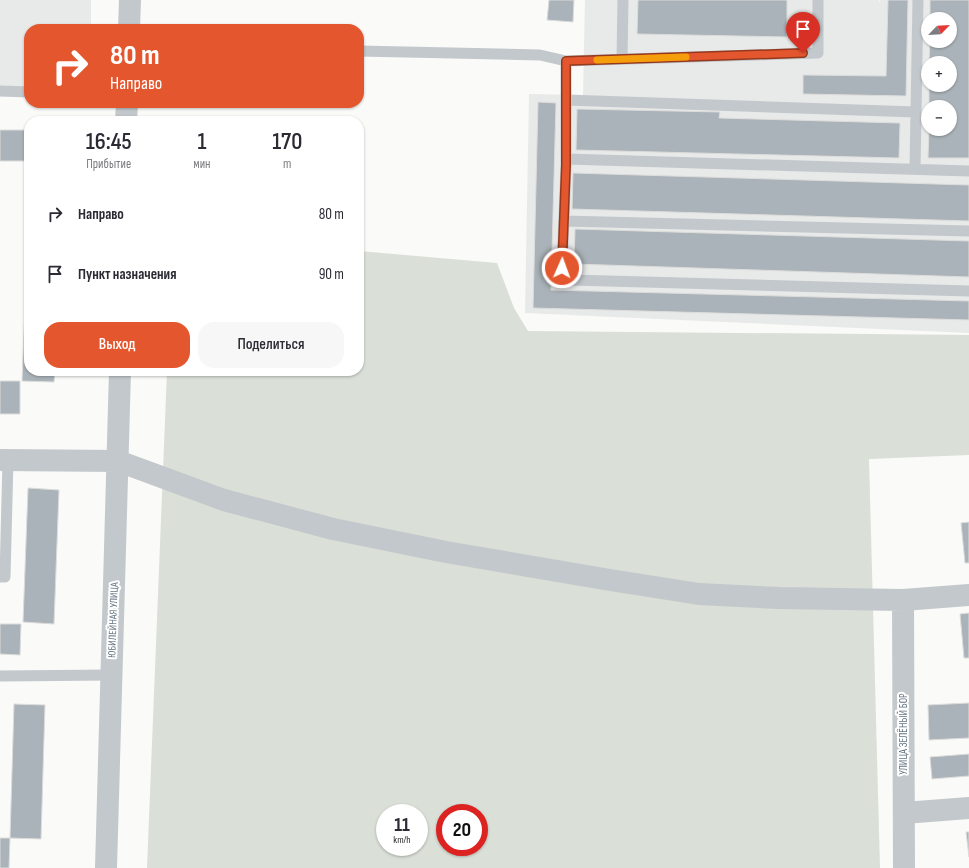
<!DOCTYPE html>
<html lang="ru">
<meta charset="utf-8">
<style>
:root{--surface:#fff;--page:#f7f7f7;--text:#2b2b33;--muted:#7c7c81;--accent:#e4572e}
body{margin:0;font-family:"Sofia Sans Condensed",sans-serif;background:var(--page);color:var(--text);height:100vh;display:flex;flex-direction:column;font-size:15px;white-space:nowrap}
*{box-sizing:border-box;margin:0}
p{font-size:13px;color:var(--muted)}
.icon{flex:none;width:22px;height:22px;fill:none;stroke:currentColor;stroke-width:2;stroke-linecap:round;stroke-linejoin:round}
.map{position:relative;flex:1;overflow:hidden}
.drawer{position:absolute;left:24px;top:116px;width:340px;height:260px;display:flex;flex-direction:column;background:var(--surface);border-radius:16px;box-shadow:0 1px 3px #0004}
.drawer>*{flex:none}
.guide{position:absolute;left:24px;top:24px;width:340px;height:84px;border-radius:16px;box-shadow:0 1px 3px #0004;background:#e4572e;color:#fff;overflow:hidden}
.needle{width:26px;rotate:65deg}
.controls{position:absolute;left:921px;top:12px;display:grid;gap:8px}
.controls a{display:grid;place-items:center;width:36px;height:36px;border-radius:50%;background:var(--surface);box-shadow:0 1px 3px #0004;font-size:20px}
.speed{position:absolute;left:376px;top:804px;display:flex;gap:8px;font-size:20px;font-weight:700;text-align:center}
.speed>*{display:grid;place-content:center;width:52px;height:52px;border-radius:50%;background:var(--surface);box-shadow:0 1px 3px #0004;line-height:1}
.speed small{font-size:10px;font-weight:400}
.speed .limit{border:6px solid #d22;background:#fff;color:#111}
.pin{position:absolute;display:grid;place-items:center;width:34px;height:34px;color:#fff;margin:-41px -17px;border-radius:50% 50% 50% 0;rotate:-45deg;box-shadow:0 0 4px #0007}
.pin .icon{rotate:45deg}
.me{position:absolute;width:44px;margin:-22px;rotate:2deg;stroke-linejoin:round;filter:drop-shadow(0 0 3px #0008)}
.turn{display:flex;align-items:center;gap:14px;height:84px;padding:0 20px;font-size:18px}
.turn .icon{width:52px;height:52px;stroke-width:2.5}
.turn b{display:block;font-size:28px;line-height:34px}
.eta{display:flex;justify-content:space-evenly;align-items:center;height:68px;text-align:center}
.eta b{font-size:24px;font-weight:600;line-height:28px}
.cta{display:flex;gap:8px;margin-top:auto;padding:8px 20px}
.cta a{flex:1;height:46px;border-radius:16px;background:var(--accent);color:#fff;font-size:16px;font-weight:600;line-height:46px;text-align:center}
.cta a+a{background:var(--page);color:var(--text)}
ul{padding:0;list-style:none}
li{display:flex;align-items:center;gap:12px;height:60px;padding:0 20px}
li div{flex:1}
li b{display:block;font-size:15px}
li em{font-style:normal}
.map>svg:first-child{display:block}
.built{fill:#e8e9e9;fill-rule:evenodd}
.green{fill:#dadfd7;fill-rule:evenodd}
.building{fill:#aab3b9;stroke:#dcdcda}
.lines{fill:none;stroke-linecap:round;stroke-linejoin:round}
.service{stroke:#c3c8cc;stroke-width:11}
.minor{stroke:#c3c8cc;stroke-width:22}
.route-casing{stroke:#94391e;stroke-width:10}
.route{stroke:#e4572e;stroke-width:7}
.slow{stroke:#f59e0b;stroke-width:7}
.labels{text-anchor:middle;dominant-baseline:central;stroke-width:4;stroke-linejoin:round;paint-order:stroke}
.street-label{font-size:11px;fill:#657683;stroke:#fff}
</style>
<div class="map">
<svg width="969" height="868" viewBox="0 0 969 868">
<rect width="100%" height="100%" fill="#fafaf8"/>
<path class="built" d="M0 0H91V29H29V88L0 87Z
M585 0H879L880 3V0H969V333L525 313 529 94 583 95ZM928 19H950V41H928ZM928 63H950V85H928ZM928 107H950V129H928Z"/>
<path class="green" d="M359 251 497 263 514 308 528 331 969 335V455L869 459 880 868H147L167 371H359ZM385 813H419V847H385ZM445 813H479V847H445Z"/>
<path class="building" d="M549 0H574L573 22 547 20Z
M638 0H787V37L637 34Z
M888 0H908L906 96 803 94V75L886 76Z
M930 0H969V158H928L929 129H950V107H929V85H950V63H929L930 41H950V19H930Z
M538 102 556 103 551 290 969 301V320L533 308Z
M577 109 720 112 719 118 900 123 899 158 576 150Z
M0 130H29V161H0Z
M573 173 969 185V221L572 209Z
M29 213V371H55L54 382 22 381Z
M575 229 969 241V277L574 264Z
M0 381H20V414H0Z
M28 488 59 490 54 624 23 622Z
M969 522V563H965L961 523Z
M969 613V658H964L960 614Z
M0 624H21L20 655 0 654Z
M969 703V738L929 740 928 705Z
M14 704 45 705 41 839 10 838Z
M969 754V776L932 779 930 757Z
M966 832H969V857Z
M0 838H10L9 868H0Z"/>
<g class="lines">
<path class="service" d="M359 51 540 55 566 61 818 53V0
M622 59 623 0
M566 61V165L562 268 571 280 969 291
M0 91 29 92
M566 100 916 112 915 169
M916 112 918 0
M566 159 969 171
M564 221 969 231
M0 577H5L8 460
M0 676 112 675"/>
<path class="minor" d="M129 29 130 0
M126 121 127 103
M0 460 118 461 224 500 333 529 446 552 610 580 699 594 779 598 903 600 969 595
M903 600 904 868
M904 813 969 808
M106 868 120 371"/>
</g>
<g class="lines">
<defs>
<path id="route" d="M562 268 566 165V61L803 53"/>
</defs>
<use href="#route" class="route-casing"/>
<use href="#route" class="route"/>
<path class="slow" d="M597 60 686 57"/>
</g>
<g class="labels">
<g class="street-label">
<text transform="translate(113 620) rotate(-88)">ЮБИЛЕЙНАЯ УЛИЦА</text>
<text transform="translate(903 734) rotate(-90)">УЛИЦА ЗЕЛЁНЫЙ БОР</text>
</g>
</g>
</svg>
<div class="controls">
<a><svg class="needle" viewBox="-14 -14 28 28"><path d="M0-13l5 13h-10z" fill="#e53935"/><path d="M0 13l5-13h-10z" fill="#7c7c81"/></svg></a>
<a>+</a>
<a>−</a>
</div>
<div class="speed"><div>11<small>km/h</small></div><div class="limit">20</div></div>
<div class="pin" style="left:803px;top:53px;background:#d93025"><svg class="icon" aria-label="arrive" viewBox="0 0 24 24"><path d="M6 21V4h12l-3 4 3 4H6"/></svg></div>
<svg class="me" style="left:562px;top:268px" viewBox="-20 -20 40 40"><circle r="17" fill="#e4572e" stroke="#fff" stroke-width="3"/><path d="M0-11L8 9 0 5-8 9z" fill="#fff"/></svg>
<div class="guide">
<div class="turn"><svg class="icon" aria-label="right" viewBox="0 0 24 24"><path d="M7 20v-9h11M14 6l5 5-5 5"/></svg><div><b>80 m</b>Направо</div></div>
</div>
<section class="drawer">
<div class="eta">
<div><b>16:45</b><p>Прибытие</p></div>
<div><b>1</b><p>мин</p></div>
<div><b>170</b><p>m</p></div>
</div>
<ul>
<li><svg class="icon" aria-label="right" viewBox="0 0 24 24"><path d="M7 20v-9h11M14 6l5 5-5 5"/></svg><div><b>Направо</b></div><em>80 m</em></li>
<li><svg class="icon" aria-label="arrive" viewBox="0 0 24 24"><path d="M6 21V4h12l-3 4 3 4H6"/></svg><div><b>Пункт назначения</b></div><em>90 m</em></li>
</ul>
<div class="cta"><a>Выход</a><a>Поделиться</a></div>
</section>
</div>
